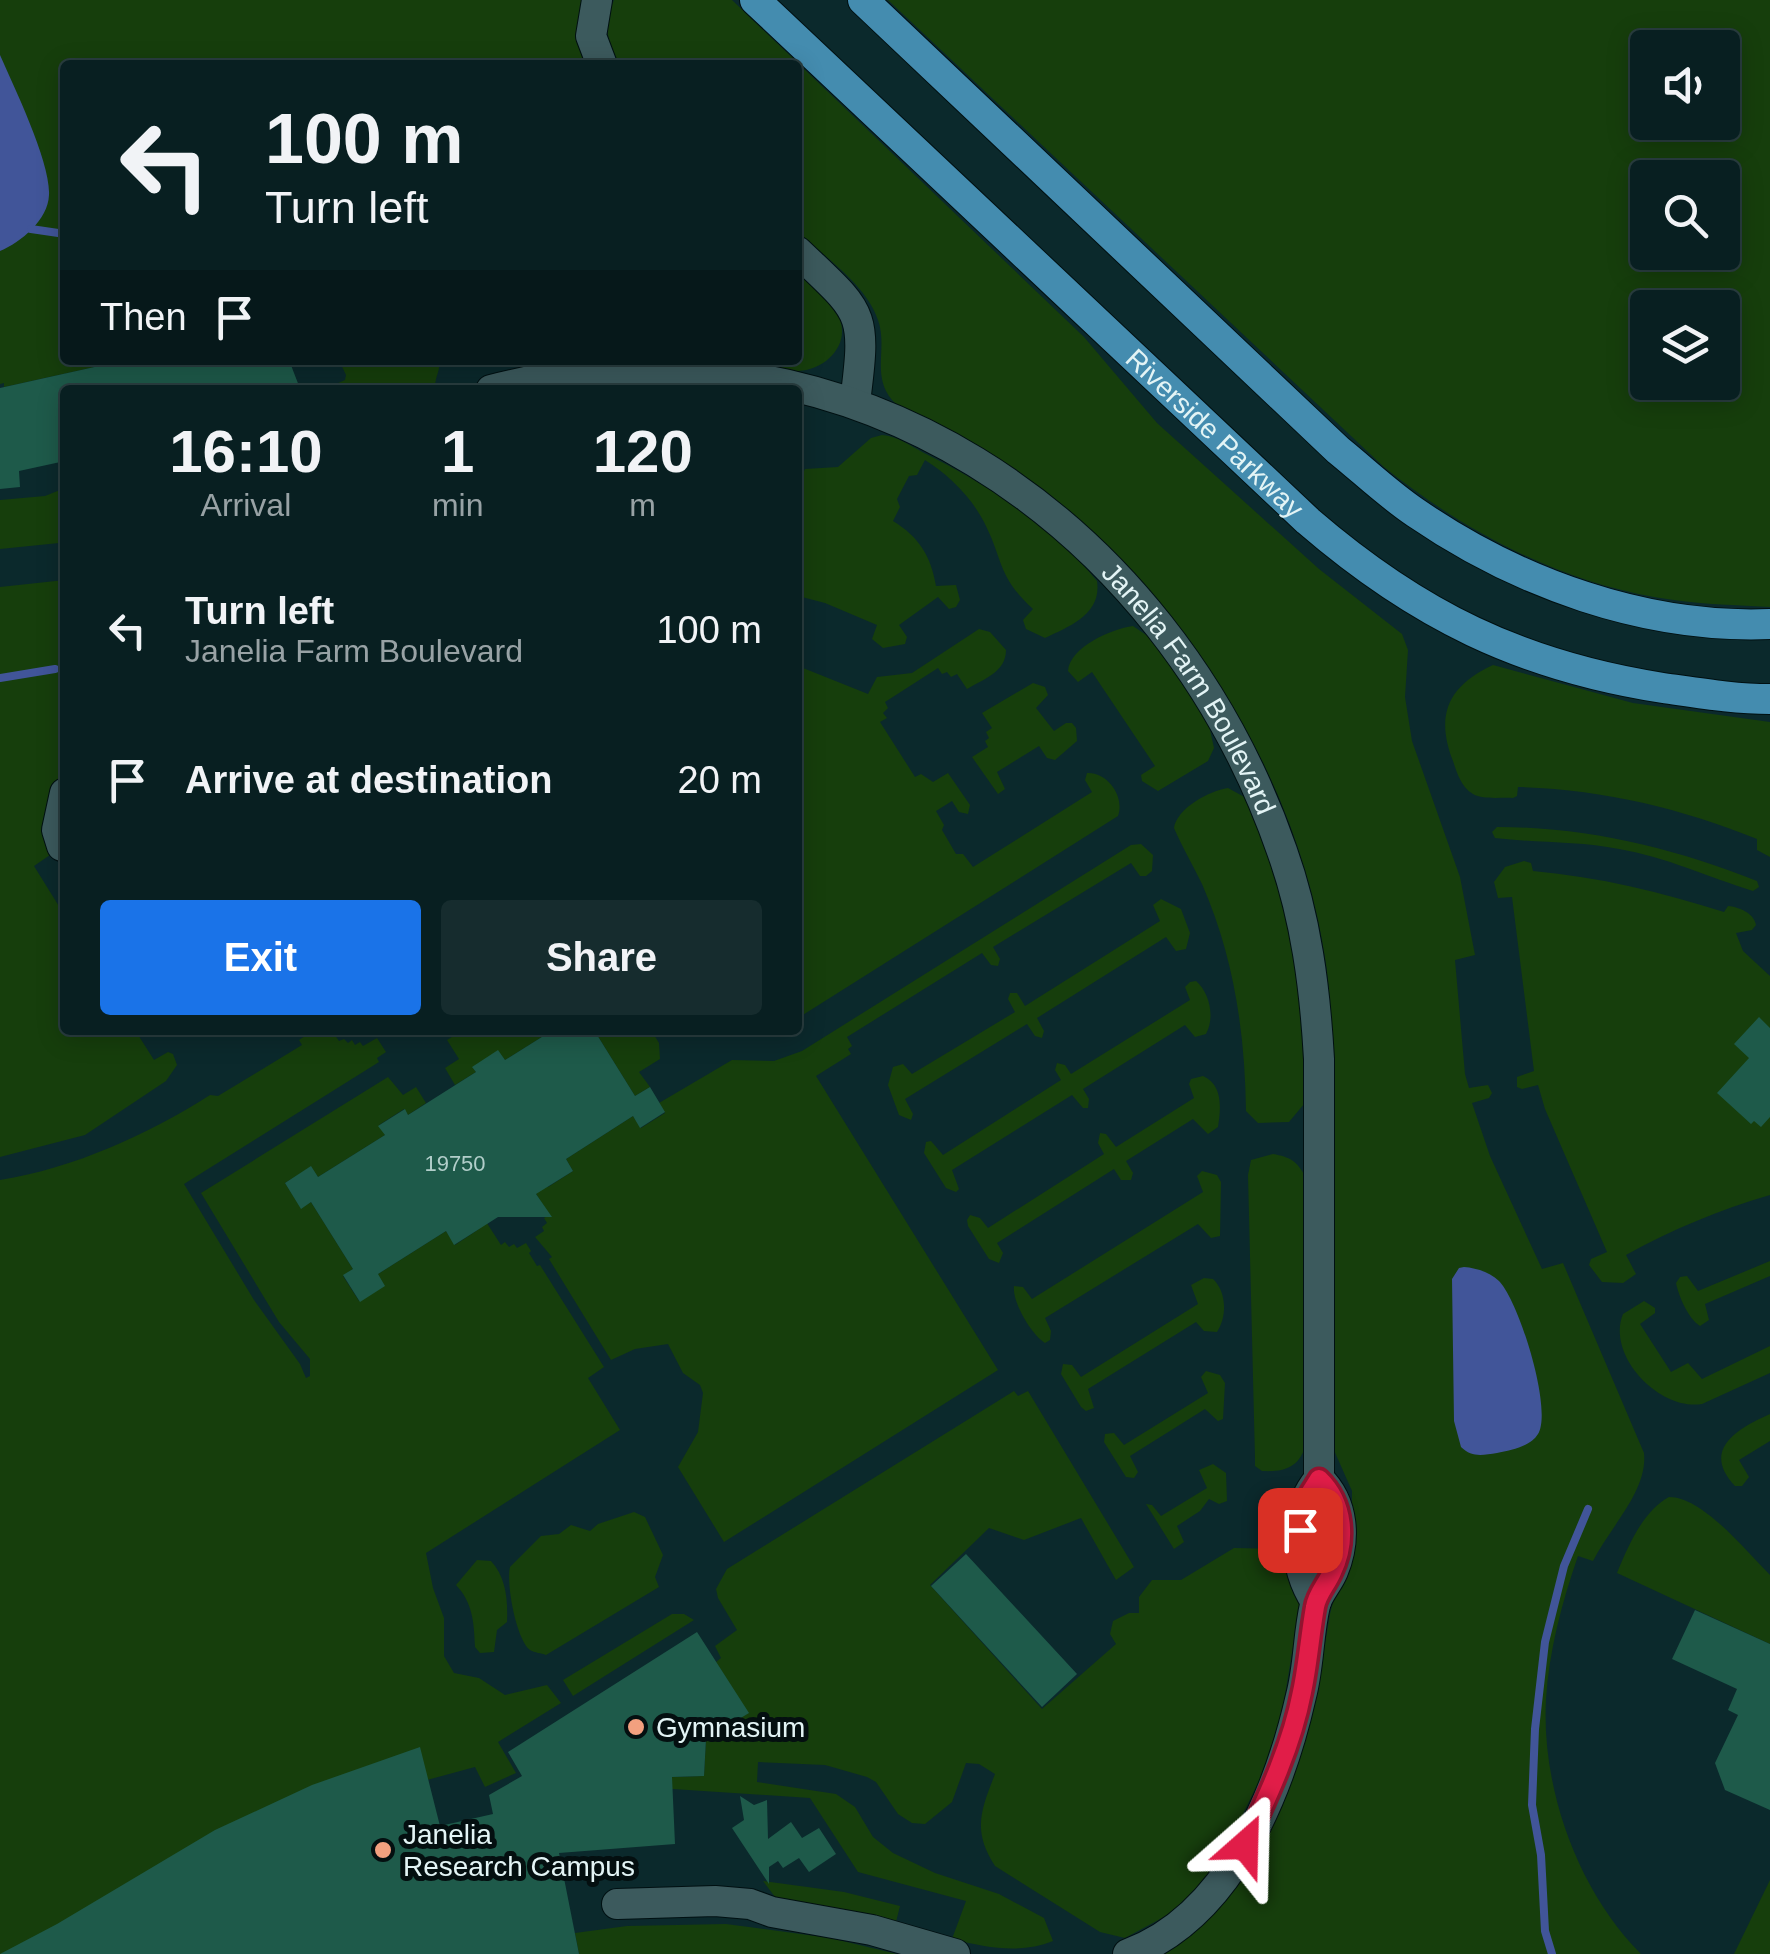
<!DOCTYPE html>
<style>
:root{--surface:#081f21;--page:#162c2e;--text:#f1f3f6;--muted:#98a2a5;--line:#293d3f;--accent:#1a73e8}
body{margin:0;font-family:Arial,sans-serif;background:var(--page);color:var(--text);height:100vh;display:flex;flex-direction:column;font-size:38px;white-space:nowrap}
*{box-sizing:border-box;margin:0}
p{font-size:32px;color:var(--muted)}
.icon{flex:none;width:55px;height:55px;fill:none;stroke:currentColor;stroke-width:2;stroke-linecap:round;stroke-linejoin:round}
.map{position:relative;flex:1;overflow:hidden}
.drawer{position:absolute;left:60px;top:385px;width:742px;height:650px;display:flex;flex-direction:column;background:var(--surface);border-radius:10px;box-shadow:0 5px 25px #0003,0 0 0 2px var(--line)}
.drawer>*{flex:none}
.banner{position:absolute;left:60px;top:60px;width:742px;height:305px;border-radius:10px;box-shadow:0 5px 25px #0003,0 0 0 2px var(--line);background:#081f21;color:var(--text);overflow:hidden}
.controls{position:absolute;left:1630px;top:30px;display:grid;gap:20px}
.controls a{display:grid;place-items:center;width:110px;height:110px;border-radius:10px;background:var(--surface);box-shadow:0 5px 25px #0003,0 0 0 2px var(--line);font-size:50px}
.pin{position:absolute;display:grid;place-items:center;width:85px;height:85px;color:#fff;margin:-42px;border-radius:20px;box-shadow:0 5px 15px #0006}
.me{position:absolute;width:110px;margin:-55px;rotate:25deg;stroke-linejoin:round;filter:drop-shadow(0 0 8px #0008)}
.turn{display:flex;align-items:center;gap:35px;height:210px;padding:0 40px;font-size:45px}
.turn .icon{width:130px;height:130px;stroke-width:2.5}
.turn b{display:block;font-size:70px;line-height:85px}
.then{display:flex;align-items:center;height:95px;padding:0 40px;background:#0003;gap:20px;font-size:38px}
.eta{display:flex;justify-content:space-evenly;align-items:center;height:170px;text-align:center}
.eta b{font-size:60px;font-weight:700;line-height:70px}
.button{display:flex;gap:20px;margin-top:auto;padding:20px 40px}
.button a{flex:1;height:115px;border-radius:10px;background:var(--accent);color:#fff;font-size:40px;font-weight:700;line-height:115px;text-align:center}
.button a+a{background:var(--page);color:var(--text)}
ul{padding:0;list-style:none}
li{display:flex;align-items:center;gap:30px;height:150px;padding:0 40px}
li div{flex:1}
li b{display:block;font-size:38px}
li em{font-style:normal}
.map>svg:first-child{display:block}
.green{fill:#163e0c;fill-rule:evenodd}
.water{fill:#415599}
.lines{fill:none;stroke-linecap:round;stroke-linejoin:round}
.stream{stroke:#415599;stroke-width:8}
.building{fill:#1e5a4a}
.minor-casing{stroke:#001012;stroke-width:32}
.major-casing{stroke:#001012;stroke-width:32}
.minor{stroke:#3c5a5d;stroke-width:30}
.major{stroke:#448caf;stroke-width:30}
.route-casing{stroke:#92132f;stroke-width:25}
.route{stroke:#e11d48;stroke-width:18}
.poi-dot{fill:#f2a07f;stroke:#040f10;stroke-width:4}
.labels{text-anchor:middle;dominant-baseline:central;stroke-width:10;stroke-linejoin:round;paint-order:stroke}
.number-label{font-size:22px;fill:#b2ceca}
.street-label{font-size:28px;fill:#e3f4f5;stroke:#040f10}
.poi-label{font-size:28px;fill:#e3f4f5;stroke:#040f10;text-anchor:start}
</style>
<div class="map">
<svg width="1770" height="1954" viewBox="0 0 1770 1954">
<rect width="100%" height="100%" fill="#0b292c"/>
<path class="green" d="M0 0H582L576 34 586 65H65V360H126L4 387V383L0 384Z
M614 0H732L1084 337 1157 423 1319 569 1402 634 1408 650 1405 697 1412 741 1460 877 1475 955 1455 960 1465 1074 1469 1088 1488 1085 1492 1093 1489 1098 1472 1103 1490 1156 1542 1269 1563 1263 1644 1453C1648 1491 1610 1527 1593 1561L1578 1556C1562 1602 1549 1651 1546 1699 1541 1788 1578 1891 1641 1954H1161L1185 1938 1319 1679 1330 1614 1334 1598 1350 1571 1352 1551V1491L1333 1448C1333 1357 1333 1266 1333 1175 1333 1105 1335 1034 1326 964 1304 813 1226 667 1119 560 1077 517 1029 478 978 447 959 436 903 412 892 400 871 375 888 348 878 320 866 284 824 257 798 232V65H621C606 45 603 22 614 0Z
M888 0H1770V607C1731 605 1693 604 1654 597 1556 580 1461 529 1384 467ZM1648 48H1722V122H1648ZM1648 178H1722V252H1648ZM1648 308H1722V382H1648Z
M798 272C811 284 826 296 836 311 854 340 829 369 799 371 779 372 742 363 721 360H798Z
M339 360H439C441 372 433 379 436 390H322L345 380 346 375Z
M882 435C897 436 911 446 924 453 987 484 1052 526 1097 581 1102 614 1070 626 1045 638L1026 629 1023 620 1033 609C997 576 1004 561 984 522 971 497 949 475 925 460L917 475 909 476 897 499 900 507 893 521C919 537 931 556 936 586L956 585 960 600 956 607 949 609 938 597 899 625 907 637 905 644 883 648 872 639 877 625 825 603 798 596V484L805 469 838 467 871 438Z
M65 488V757L44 826 43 836 50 855 34 866 65 916V1030H135L154 1060 168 1052 173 1054 177 1065 166 1081 85 1135 0 1157V587L65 580 59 543 0 549V500L45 496Z
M1133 626 1152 639 1208 721 1214 748 1208 761 1158 791 1142 781 1141 775 1155 766 1092 672 1078 682 1068 671C1070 647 1111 629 1133 626Z
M979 629 990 632 1006 650C1006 672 984 679 967 689L957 674 951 677 947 672 942 674 938 668 885 702 888 708 883 713 887 718 880 722 915 777 921 774 933 782 948 773 970 805 968 814 959 812 952 801 936 811 944 825 942 830 956 854H963L973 867 1092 792 1085 780 1087 773C1108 772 1125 797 1118 816L798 1018V666L868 694 877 677 912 673Z
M1493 665 1633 703 1770 722V857L1757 850V839C1680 808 1601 789 1518 787L1517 796 1513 798C1501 797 1484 800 1473 794 1461 787 1457 773 1453 761 1435 715 1448 686 1493 665Z
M1033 683 1045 687 1048 695 1036 708 1054 731 1066 723H1072L1076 728 1077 741 1055 760 1047 758 1039 746 997 772 1005 789 998 794 972 757 988 747 985 741 989 738 986 732 992 728 982 713Z
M1228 788 1248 799 1274 869 1297 968 1305 1053 1304 1104 1289 1122 1258 1123 1246 1111C1245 1033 1234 957 1202 884 1193 865 1182 847 1174 828 1177 808 1209 791 1228 788Z
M1497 827C1588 827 1673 848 1757 881L1759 887 1753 891C1708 877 1666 857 1619 849 1578 841 1536 843 1495 838L1492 832Z
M1141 844 1153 855 1152 871 1146 876H1140L1131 863 993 947 1000 959 998 966 991 965 982 953 847 1037 852 1046 848 1049 851 1054 816 1076 998 1370 724 1542 678 1467 698 1432 703 1393 700 1385 683 1373 668 1344 635 1349 611 1360 549 1259 552 1257 535 1237 544 1231 542 1227 547 1223 544 1218 549 1215 532 1187H548L573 1171 566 1159 633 1116 641 1128 665 1113 659 1103 732 1060 774 1061 802 1051 1131 845Z
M1524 861 1531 863 1533 871C1600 877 1660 892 1724 912L1728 906C1739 907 1754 913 1756 925L1752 930 1736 933 1743 951 1770 976V1195C1719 1210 1673 1229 1626 1255L1636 1274 1623 1283 1602 1282 1589 1265 1591 1259 1607 1252 1545 1109 1538 1085 1522 1089 1517 1087V1077L1534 1071 1512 897 1498 898 1494 882 1505 867Z
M1161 899 1181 909 1190 933 1186 949 1176 951 1166 937 1037 1018 1044 1031 1042 1038 1035 1036 1027 1024 905 1099 913 1114 911 1120 899 1115 888 1085 893 1067 903 1064 912 1074 1015 1012 1008 999 1010 993H1017L1025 1006 1160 921 1153 905Z
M1196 981C1210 993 1215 1018 1206 1034L1195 1037 1185 1025 1083 1089 1089 1099 1088 1108H1083L1072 1095 952 1170 959 1189 956 1192 946 1188 924 1153 926 1142 931 1141 943 1155 1061 1080 1055 1070 1057 1063 1065 1065 1071 1074 1190 1000 1185 987 1190 982Z
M314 1030H331L339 1041 344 1039 348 1043 352 1040 355 1045 360 1042 363 1046 377 1038 386 1052 377 1058 379 1062 184 1184 254 1300 300 1364 306 1378 310 1376V1359L279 1322 201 1193 388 1077 403 1095 416 1087 426 1103 408 1115 404 1109 379 1125 385 1135 318 1177 311 1167 285 1183 301 1208 311 1202 353 1269 343 1276 359 1301 378 1274 446 1231 455 1245 479 1229 483 1217 501 1245 505 1242 509 1247 514 1244 517 1248 526 1243 531 1251 529 1253 537 1266 540 1265 604 1367 588 1378 620 1430 426 1553 433 1588 444 1618V1656L454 1673 479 1678 505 1695 547 1685 561 1703 498 1742 516 1773 485 1787 475 1767 427 1780 436 1954H0V1180C74 1168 147 1135 210 1095L218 1096 302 1045 299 1040Z
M463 1030H553L505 1060 498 1051 473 1068 476 1072 455 1085 445 1068 459 1059 447 1040Z
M594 1030H651L659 1043 660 1059 639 1072 650 1087 635 1096Z
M1203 1076C1223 1085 1221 1108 1218 1127L1208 1134 1193 1119 1126 1161 1133 1173 1131 1180H1121L1114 1169 997 1243 1003 1253 999 1263 989 1259 968 1226 967 1220 970 1215 980 1218 988 1228 1104 1154 1098 1143 1100 1133 1106 1134 1116 1147 1194 1098 1189 1084 1191 1079Z
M1273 1154C1290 1157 1297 1161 1305 1176V1447C1298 1469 1282 1472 1262 1471L1255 1466V1458L1248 1175 1251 1160Z
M1202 1171 1217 1175 1221 1182 1220 1236 1211 1238 1198 1224 1045 1318 1051 1331 1050 1340 1045 1343C1031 1334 1012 1302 1014 1286L1023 1287 1032 1299 1203 1192 1197 1176Z
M1770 1261V1276L1705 1304 1709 1320 1700 1326C1688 1318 1679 1297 1676 1283L1680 1277 1687 1276 1698 1291Z
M1204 1278 1213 1279C1227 1292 1227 1317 1217 1332L1204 1331 1196 1322 1088 1389 1094 1408 1086 1411 1081 1407 1061 1374 1063 1364 1072 1365 1081 1377 1198 1304 1191 1285Z
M1644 1301 1655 1308V1313L1640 1324 1671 1372 1688 1363 1702 1379 1770 1346V1373L1702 1404C1659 1411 1606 1355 1623 1314Z
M1206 1371 1220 1375 1225 1383 1223 1419 1218 1421 1205 1409 1130 1456 1138 1472 1134 1478 1126 1477 1104 1442 1105 1434 1114 1433 1124 1445 1208 1393 1201 1377Z
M1014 1391 1018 1396 1028 1391 1134 1567 1116 1580 1081 1518 1024 1540 989 1528 930 1585 1042 1709 1116 1644 1110 1634 1113 1621 1129 1613H1139V1597L1152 1580H1181L1234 1548 1282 1549 1301 1599 1282 1713 1262 1775 1221 1859 1200 1884 1175 1911 1125 1938 1100 1932 995 1866C972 1831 981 1810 995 1774L979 1764 966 1763 952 1802 925 1824 912 1823 898 1814 876 1782 867 1777 825 1765 758 1762 757 1782 836 1794 855 1807 873 1837 893 1853 935 1873 999 1894 1044 1918 1053 1941C1021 1954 988 1948 952 1939L966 1901 858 1872 810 1798 673 1789 615 1792 646 1778 704 1776 706 1739 748 1713 716 1662 721 1658 715 1646 737 1630 718 1598 716 1589 727 1569Z
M1770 1414V1441L1739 1460 1749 1477 1742 1486H1735C1700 1449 1739 1428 1770 1414Z
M1213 1464 1226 1473 1227 1501 1219 1504 1209 1499 1200 1511 1177 1526 1184 1542 1174 1549 1146 1504 1152 1505 1161 1516 1207 1488 1199 1470Z
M1669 1497C1703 1497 1746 1551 1770 1575V1644L1617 1573C1628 1546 1643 1511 1669 1497Z
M634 1512 645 1517 663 1555 655 1577 659 1587 546 1655C541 1653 535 1653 530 1650 516 1639 506 1583 510 1567L541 1536 559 1534 571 1525 590 1531 598 1524Z
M477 1560 491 1561C506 1577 508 1600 507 1622L497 1630 494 1652 480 1653 475 1647C474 1623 473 1603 456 1585Z
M672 1614H684L694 1620 573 1696 563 1680Z
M1770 1880V1954H1734Z
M763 1881 844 1892 900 1906 896 1922 775 1897Z
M726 1924 830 1938 897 1954H579L575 1933 627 1926Z"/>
<path class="water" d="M0 55C14 87 51 163 49 195 48 220 21 242 0 251Z
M1464 1267C1476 1268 1490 1272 1499 1281 1519 1301 1553 1410 1538 1434 1530 1447 1511 1450 1497 1453 1483 1455 1472 1458 1461 1447L1454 1421 1452 1279 1459 1268Z"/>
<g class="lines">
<path class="stream" d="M31 229 65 234
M0 678 55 669
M1552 1954 1545 1931 1541 1855 1532 1805 1535 1729 1545 1642 1564 1566 1588 1509"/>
</g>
<path class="building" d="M126 360H289L299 386 289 390H65V461L19 471 20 487 0 489V388Z
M1759 1017 1770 1028V1117L1761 1127 1754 1121 1751 1124 1717 1093 1749 1058 1734 1044Z
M553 1030H594L635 1096 650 1087 665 1112 640 1128 633 1116 566 1159 573 1171 536 1194 552 1217H498L454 1245 446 1231 378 1274 385 1286 360 1302 343 1275 353 1269 311 1202 301 1209 285 1183 311 1166 318 1177 385 1135 378 1126 405 1109 408 1115 476 1072 472 1067 498 1050 505 1060Z
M966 1554 1077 1674 1042 1707 931 1586Z
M1695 1610 1770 1644V1810L1725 1790 1715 1763 1738 1715 1728 1710 1737 1689 1672 1659Z
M697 1632 749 1713 706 1739 704 1776 672 1777 675 1844 559 1853 579 1954H0L57 1924 215 1830 312 1785 420 1747 440 1826 493 1814 489 1795 522 1776 508 1752Z
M740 1796 754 1805 767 1800 768 1839 791 1822 802 1838 819 1828 836 1854 809 1872 799 1858 783 1868 778 1861 769 1867V1884L732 1828 744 1820Z"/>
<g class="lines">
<defs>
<g id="minor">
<path d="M597 0 591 36 602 65"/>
<path d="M798 252C863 314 867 310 855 402"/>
<path id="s1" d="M491 390C843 299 1167 519 1282 851 1306 918 1315 988 1319 1059V1479C1291 1513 1292 1565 1316 1602"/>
<path d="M62 846 57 830 65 793"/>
<path d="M617 1904 715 1901 750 1904 772 1912 872 1930 955 1954"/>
<path d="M1128 1954C1229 1917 1279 1793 1301 1696 1309 1666 1308 1635 1315 1605 1318 1593 1328 1583 1333 1571 1346 1540 1344 1503 1319 1479"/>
</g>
<g id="major">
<path id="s2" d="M755 0 1308 521C1417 615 1521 666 1663 688 1699 693 1734 699 1770 699"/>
<path d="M863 0 1338 450C1364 471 1389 495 1416 513 1518 583 1645 629 1770 624"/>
</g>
</defs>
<use href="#minor" class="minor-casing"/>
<use href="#major" class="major-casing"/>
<use href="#minor" class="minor"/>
<use href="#major" class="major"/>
</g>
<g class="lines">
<defs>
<path id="route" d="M1245 1845C1268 1796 1292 1745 1302 1692 1308 1664 1310 1635 1315 1607 1317 1594 1327 1584 1332 1572 1347 1541 1344 1503 1319 1479L1302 1506 1300 1530"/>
</defs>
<use href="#route" class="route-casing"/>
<use href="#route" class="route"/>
</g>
<g class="poi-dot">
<circle cx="636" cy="1727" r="10"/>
<circle cx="383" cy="1850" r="10"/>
</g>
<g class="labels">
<g class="number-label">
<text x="455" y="1163">19750</text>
</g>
<g class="street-label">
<text stroke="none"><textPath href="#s2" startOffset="632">Riverside Parkway</textPath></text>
<text stroke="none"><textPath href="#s1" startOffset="820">Janelia Farm Boulevard</textPath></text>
</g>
<g class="poi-label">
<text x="656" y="1727">Gymnasium</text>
<text x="403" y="1834">Janelia<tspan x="403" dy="32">Research Campus</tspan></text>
</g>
</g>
</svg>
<div class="controls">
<a><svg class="icon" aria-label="sound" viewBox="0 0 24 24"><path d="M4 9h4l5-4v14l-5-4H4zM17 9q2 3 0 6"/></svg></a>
<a><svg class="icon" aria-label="search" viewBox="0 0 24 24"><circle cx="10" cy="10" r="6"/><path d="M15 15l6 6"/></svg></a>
<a><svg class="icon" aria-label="layers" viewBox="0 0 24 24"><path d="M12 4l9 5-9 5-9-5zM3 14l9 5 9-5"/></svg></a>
</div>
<div class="pin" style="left:1300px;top:1530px;background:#d93025"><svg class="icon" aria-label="arrive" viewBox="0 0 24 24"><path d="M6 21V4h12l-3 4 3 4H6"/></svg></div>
<svg class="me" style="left:1245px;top:1845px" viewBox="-20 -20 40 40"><path d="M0-17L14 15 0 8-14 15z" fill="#e11d48" stroke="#fff" stroke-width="4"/></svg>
<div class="banner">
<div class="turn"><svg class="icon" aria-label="left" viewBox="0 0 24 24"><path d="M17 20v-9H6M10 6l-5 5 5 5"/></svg><div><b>100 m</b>Turn left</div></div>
<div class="then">Then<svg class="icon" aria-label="arrive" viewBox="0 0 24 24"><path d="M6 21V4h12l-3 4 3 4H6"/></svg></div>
</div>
<section class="drawer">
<div class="eta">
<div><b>16:10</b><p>Arrival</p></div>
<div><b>1</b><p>min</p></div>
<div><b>120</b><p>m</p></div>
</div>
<ul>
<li><svg class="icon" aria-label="left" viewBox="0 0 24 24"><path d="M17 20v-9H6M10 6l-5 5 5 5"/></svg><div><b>Turn left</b><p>Janelia Farm Boulevard</p></div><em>100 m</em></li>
<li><svg class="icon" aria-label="arrive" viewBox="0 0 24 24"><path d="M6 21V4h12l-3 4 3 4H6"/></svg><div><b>Arrive at destination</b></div><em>20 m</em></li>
</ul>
<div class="button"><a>Exit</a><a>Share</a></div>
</section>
</div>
